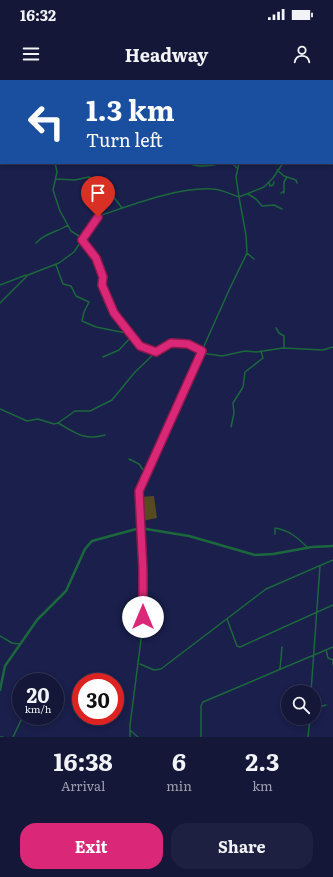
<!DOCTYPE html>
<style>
:root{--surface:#141738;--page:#1d2040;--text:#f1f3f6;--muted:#9d9fae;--line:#333653;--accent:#db2777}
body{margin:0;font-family:Literata,serif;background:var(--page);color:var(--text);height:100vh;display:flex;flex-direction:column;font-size:15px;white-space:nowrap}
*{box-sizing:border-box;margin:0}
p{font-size:13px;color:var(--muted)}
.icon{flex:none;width:22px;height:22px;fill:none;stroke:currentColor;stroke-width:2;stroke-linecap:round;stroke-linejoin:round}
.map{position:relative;height:657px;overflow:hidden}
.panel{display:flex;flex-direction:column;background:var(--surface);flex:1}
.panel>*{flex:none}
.top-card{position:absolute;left:0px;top:0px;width:333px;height:84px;box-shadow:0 2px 6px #0003,0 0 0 1px var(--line);background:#1a4fa0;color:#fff;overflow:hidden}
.controls{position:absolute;left:281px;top:605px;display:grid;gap:8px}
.controls a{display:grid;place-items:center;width:40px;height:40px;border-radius:50%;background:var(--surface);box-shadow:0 2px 6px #0003,0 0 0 1px var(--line);font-size:20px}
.speed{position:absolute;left:12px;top:593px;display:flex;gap:8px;font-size:20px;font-weight:700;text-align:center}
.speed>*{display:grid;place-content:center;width:52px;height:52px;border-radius:50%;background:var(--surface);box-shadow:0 2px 6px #0003,0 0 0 1px var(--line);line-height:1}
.speed small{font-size:10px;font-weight:400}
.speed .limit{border:6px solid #d22;background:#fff;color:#111}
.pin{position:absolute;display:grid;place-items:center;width:34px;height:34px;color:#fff;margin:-41px -17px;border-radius:50% 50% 50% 0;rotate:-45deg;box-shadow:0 0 4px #0007}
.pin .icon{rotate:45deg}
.me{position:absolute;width:44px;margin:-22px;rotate:0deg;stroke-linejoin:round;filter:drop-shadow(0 0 3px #0008)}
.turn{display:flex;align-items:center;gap:14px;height:84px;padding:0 20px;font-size:18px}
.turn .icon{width:52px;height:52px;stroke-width:2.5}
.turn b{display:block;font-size:28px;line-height:34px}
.eta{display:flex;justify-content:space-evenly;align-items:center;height:68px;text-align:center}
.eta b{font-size:24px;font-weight:700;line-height:28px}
.action{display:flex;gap:8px;margin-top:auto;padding:8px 20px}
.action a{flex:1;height:46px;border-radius:16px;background:var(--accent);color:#fff;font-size:16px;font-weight:700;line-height:46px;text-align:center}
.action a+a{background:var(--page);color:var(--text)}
.status{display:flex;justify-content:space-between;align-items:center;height:28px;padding:0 20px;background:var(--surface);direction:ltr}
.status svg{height:11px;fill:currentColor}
header{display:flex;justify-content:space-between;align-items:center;height:52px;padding:0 20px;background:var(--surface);font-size:18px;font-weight:700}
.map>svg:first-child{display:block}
.green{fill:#554a20}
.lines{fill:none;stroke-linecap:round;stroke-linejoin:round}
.minor{stroke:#1c683d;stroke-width:1.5}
.tertiary{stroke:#1c683d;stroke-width:2.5}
.route-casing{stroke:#8e194d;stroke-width:10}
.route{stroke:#db2777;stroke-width:7}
</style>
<div class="status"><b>16:32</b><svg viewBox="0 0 49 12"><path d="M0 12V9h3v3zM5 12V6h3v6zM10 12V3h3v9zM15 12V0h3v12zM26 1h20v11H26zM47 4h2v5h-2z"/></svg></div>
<header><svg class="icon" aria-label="menu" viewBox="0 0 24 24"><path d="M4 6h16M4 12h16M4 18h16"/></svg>Headway<svg class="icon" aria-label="person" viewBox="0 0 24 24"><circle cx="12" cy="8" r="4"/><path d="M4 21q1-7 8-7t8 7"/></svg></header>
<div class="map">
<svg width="333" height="657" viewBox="0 0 333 657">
<rect width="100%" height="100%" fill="#1a1f4b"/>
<path class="green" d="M154 416 157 438 142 441 140 417Z"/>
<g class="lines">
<path class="minor" d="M41 0 42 1
M154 0 155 1
M272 1V0
M301 1 303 0
M330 1 331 0
M332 27 333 28
M332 57 333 56
M55 83 57 92 53 110 60 131 71 151 79 156 93 173 103 197 102 205 106 211V216L112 225 114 233 140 266 156 272 171 263 188 264 202 271
M91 83 93 84 91 83
M177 83 178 84
M188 83C198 88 211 86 222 83
M232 83 237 88
M277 90 284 96 296 100 297 103
M56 99 75 100 89 97 106 107 122 128
M269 103 270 106 273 105 274 102
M281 113 284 111
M284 113V102L287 97
M248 114 256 119 262 126 274 125 282 129
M36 163C44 153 58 152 68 145
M246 175 248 174 254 179
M56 185 63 204 71 206 76 216 89 222 84 232 82 241 96 247 131 254
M0 205 26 195
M0 223 28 195 59 183 74 172 96 139 102 135C134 124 179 107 212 109 221 109 230 114 239 117L236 97 239 83
M276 248 279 253 284 256V268
M201 273 222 276 245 271 257 272 283 268 323 270 333 267
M103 277 119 270 132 256
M0 329 27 341 38 339 54 344 58 343 75 331H90L112 320 135 292 156 272
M58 343C76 353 84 361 105 355
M231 347 234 333 233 323 243 307 245 292 263 278 261 271
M129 379 139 384 146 394
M275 454V448C289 450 298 458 308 468
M227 539 237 566 240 567 333 525
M0 556 12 563 20 564
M326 570 328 578 333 580V585
M140 584 154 590 161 589 266 509 333 480
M280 589 282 567
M311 612 320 486
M314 629 326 625
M131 651 138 657
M0 657H3
M13 657 23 636
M130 657V645L142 552 143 491 139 411 230 208 247 173 246 155 239 117 264 107 273 98 283 83
M201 657V626L203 622 333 567
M308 657 310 638"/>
<path class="tertiary" d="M0 610 5 586 37 540 66 511 85 469 92 461 140 448 189 456 255 475 273 474 312 467 333 466"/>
</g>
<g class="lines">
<defs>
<path id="route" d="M98 137 82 160 96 178 103 197 102 205 114 233 140 266 156 272 171 263 188 264 202 271 139 411 143 491V537"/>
</defs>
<use href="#route" class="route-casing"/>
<use href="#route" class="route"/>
</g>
</svg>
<div class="controls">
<a><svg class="icon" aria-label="search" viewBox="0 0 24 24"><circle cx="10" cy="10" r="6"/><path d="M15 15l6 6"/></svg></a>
</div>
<div class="speed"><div>20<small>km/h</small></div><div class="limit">30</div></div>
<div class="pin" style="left:98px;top:137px;background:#d93025"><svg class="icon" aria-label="arrive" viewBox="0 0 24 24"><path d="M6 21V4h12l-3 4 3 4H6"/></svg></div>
<svg class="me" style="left:143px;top:537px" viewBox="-20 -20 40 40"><circle r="19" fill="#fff"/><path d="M0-13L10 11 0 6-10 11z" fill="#db2777"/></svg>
<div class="top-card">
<div class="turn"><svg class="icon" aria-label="left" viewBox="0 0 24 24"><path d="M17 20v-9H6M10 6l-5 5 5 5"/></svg><div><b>1.3 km</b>Turn left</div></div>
</div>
</div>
<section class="panel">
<div class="eta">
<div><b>16:38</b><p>Arrival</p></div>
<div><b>6</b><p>min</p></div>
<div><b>2.3</b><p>km</p></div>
</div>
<div class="action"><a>Exit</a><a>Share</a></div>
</section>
